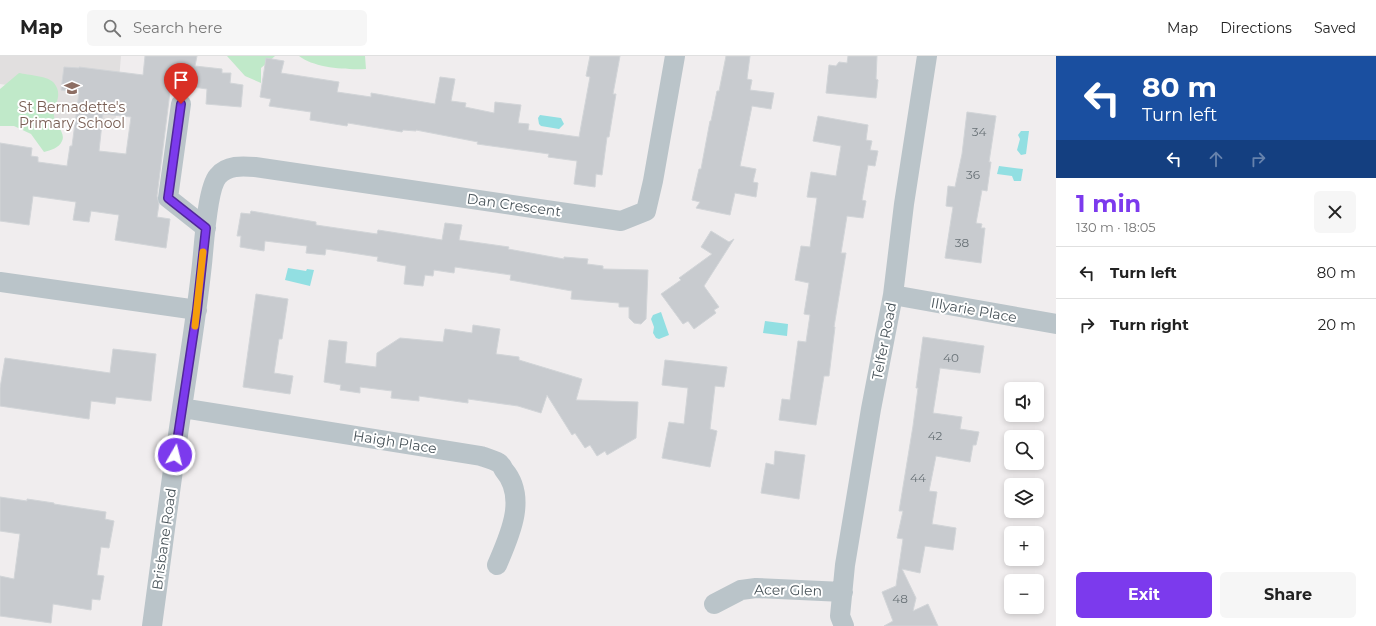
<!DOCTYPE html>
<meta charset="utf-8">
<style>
:root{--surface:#fff;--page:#f6f6f6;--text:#222;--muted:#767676;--line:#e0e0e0;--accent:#7c3aed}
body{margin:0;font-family:Montserrat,sans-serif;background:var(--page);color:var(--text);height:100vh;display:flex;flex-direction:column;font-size:15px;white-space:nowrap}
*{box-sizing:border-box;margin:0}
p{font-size:13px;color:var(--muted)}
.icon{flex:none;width:22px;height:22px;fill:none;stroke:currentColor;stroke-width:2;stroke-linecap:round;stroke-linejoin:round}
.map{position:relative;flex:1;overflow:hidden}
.sheet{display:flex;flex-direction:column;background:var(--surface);width:320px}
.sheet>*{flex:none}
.hud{background:#1a4fa0;color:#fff;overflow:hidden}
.controls{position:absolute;left:1004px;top:326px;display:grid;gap:8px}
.controls a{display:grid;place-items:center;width:40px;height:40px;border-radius:6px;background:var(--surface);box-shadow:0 2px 6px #0003;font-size:20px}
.pin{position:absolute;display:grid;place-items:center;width:34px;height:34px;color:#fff;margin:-41px -17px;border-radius:50% 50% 50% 0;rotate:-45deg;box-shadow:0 0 4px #0007}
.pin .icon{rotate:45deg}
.me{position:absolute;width:44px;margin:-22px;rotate:8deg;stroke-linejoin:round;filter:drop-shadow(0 0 3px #0008)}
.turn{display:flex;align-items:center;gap:14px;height:84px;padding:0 20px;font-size:18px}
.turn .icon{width:52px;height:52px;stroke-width:2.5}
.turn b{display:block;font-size:28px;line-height:34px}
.lanes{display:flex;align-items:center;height:38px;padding:0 20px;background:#0003;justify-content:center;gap:20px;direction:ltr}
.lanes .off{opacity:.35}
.round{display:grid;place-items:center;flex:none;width:42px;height:42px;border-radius:6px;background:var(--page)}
.overview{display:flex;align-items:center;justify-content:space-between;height:68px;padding:0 20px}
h1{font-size:24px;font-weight:700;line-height:30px;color:var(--accent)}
.button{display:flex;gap:8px;margin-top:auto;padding:8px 20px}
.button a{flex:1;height:46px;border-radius:6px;background:var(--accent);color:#fff;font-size:16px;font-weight:700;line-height:46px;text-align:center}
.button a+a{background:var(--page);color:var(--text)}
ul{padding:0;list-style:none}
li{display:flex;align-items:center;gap:12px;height:52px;padding:0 20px;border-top:1px solid var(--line)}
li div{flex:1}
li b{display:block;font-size:15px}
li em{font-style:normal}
header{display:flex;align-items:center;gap:24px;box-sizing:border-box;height:56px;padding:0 20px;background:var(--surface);border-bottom:1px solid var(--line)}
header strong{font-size:19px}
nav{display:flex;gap:22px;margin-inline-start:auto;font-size:14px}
.search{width:280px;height:36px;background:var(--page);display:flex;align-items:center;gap:10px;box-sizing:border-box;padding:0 14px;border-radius:6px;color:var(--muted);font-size:15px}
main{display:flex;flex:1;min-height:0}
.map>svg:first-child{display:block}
.education{fill:#e1dfdf}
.green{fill:#c0e9c9}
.water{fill:#92dfe2}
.building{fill:#c8cbcf;stroke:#d2d5d8;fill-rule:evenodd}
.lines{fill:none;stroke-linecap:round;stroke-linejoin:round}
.minor{stroke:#bac4c9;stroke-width:20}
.route-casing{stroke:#51269a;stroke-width:10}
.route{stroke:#7c3aed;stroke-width:7}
.slow{stroke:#f59e0b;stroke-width:7}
.labels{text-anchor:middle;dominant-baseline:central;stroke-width:4;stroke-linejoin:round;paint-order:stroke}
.number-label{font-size:12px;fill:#687176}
.education-label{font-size:14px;fill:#785e54;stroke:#fff}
.street-label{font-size:14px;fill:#485359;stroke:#fff}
</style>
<header>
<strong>Map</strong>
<div class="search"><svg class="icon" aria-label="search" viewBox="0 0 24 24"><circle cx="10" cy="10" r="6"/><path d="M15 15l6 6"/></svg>Search here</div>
<nav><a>Map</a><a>Directions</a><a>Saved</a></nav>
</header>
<main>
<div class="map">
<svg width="1056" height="570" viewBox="0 0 1056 570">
<rect width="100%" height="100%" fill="#f0edee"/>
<path class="education" d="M0 0H121L115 71 48 61 52 36 0 28Z"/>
<path class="green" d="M227 0H275L261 12V27L245 20Z
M299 0H365L366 13C347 14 314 12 299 0Z
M19 17C28 19 49 20 54 27 64 40 53 48 54 60 55 68 66 77 62 85 59 92 51 94 44 96L31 78 14 70H0V33Z"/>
<path class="water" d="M540 59 561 62 564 68 559 73 541 70 539 68 538 62Z
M1021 75H1029L1026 98 1021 99 1017 94 1020 83 1018 79Z
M999 110 1023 113 1021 125H1014L1012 120 997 118Z
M288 212 306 215 307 213 314 214 310 230 285 224Z
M661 256 669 279 659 283 656 282 653 277 654 271 651 263 653 259Z
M765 265 788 268 787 280 763 277Z"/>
<path class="building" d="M145 0H197L195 10 222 13V17H231L230 27 243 29 241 51 206 48 207 33 171 28 157 140 159 148 157 161 170 163 166 192 115 184 119 159 91 155 89 166 73 164 76 146 33 140 29 169 0 165V87L32 92 31 100 38 101V106L67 110 70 90H72L79 36 61 34 64 11 79 12V11L143 19ZM103 58 131 61 126 98 99 95Z
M590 0H620L613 38H616L609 81H607L602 119 596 118 595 131 574 128 577 105 548 101 549 98 477 88 478 86 416 74V75L403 74 402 76 348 67 347 70 310 64 311 56 269 50 271 43 260 41 266 2 284 5 281 17 339 26 337 36 371 41V37L435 48 440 21 455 23 451 45 466 47 465 51 494 57 495 46 521 49 518 67 529 68 528 74 579 81 590 21 586 20Z
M726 0H750L747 23 752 24 750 34 774 37 771 53 752 50 740 110 756 113 753 126 758 127 756 141 735 137 730 159 696 152 700 146 692 144 699 113H701L710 65H711L717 35H719Z
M848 0H877L876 23 878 24 876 42 826 37 829 9 836 10 839 6 847 7Z
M967 56 996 60 989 106H991L987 135 982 134 976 167 982 168 981 172H985L981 207 945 202 953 151 946 150 948 130 955 131 962 98Z
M818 60 868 69 866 84 872 85 870 94 878 95 875 110 868 109 862 144 866 145 863 162 847 160 841 197H846L834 271H835L829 320H824L816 369 779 364 782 343 790 344 798 285 806 286 810 259 804 258 809 227 795 224 801 190 810 191 817 142 807 141 811 116 836 120 841 90 813 85Z
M251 155 316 166V169L377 178 378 174 442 184 445 167 462 169 459 184 509 191 508 193 564 203V201L588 203 587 208 603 210V213L648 214 646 263 641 268 634 267 629 262V251H619V247L571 243 572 235 510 224 511 219 455 211 454 217 434 214 433 220 425 219 423 230 404 228 406 210 377 205 378 201 326 193 325 199 306 197 307 190 265 185 264 195 240 191 241 180H237L241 157 250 158Z
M711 175 729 186 734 183 704 230 719 251 714 254 716 257 694 273 688 265 683 268 661 238 681 224 679 222 712 198 701 191Z
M256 238 288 243 282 283H279L274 317 293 320 290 338 243 331Z
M473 269 500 273 496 298 519 301V304L582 323 576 344 638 346 636 382 607 399 605 395 597 400 590 389 585 392 575 377 572 379 547 339 541 357 518 350 468 343V347L419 340V345L391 342 392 335 360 331V337L340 334 341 329 324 326 329 284 347 286 345 307 376 311 377 297 400 282 443 286 445 273 472 277Z
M923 281 984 290 980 317 940 312 933 357 962 361 960 373 979 376 976 389H973L970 406 936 400 929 435 937 436 932 468 956 472 953 494 925 490 920 517 902 513 916 542 913 555 928 548 938 570H884L893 565 882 536 896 530 903 483 897 482 903 455H899L913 370 918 332H916Z
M113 293 156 298 151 345 116 341 115 348 91 345 89 363 0 350V332L5 302 110 317Z
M665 304 727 311 724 331 715 330 710 373 717 375 710 411 662 402 669 366 684 368 688 332 662 329Z
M775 395 805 399 799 443 761 437 766 407 774 409Z
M0 441 27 445V443L54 447V448L106 456 105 463 114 465 109 492 101 491 97 519 104 520 100 544 92 543 91 554 53 548 51 567 0 560V520L14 523 20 478 0 475Z"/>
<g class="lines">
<path class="minor" d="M181 48 168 142 206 172
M0 226 197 254
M893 239 1056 268
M182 352 481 400C487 402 494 404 499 407 501 408 503 412 504 414 528 442 509 481 497 509
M714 548 741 534 756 532 843 536
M152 570C162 497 171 424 182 352 189 304 197 256 202 208 204 190 207 132 218 120 227 109 242 110 255 111L621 165 646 155 653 125 675 0
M844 570 840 560 845 509 871 353 893 239 904 148 927 0"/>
</g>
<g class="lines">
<defs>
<path id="route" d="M175 399 197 254 206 172 168 142 181 48"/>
</defs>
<use href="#route" class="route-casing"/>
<use href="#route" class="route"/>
<path class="slow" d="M195 270 203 196"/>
</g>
<defs>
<symbol id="school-bare" viewBox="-9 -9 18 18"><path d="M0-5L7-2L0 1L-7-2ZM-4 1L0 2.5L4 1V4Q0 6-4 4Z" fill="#8d6e63" stroke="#fff" stroke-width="2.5" paint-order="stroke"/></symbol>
</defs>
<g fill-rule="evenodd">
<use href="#school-bare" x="61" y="21" width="22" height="22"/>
</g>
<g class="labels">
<g class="number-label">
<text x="979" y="75">34</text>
<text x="973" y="118">36</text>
<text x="962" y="186">38</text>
<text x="951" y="301">40</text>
<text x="935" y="379">42</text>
<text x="918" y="421">44</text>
<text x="900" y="542">48</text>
</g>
<g class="education-label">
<text x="72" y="51">St Bernadette's<tspan x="72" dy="16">Primary School</tspan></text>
</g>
<g class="street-label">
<text transform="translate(514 149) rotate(8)">Dan Crescent</text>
<text transform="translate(974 254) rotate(10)">Illyarie Place</text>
<text transform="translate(884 285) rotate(-79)">Telfer Road</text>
<text transform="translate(395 386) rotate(9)">Haigh Place</text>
<text transform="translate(164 483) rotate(-82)">Brisbane Road</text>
<text transform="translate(788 534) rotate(1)">Acer Glen</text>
</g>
</g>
</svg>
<div class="controls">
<a><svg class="icon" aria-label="sound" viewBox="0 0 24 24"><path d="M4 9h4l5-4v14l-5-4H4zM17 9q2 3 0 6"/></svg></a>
<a><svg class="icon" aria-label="search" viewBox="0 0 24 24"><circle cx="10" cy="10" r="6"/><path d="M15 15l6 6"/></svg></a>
<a><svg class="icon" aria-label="layers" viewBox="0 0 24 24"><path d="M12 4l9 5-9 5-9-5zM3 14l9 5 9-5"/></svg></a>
<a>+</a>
<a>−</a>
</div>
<div class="pin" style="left:181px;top:48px;background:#d93025"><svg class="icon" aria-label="arrive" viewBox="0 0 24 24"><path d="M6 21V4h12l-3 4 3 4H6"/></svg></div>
<svg class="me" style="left:175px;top:399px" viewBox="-20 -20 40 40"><circle r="17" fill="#7c3aed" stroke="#fff" stroke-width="3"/><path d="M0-11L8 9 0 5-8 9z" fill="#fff"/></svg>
</div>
<section class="sheet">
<div class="hud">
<div class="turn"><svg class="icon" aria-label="left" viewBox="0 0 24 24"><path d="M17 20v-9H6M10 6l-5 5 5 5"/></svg><div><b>80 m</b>Turn left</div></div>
<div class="lanes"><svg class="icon" aria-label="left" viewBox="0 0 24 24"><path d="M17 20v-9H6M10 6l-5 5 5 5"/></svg><svg class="icon off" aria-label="ahead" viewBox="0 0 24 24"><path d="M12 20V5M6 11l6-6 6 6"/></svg><svg class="icon off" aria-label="right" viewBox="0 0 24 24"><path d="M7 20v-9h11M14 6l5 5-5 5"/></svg></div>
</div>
<div class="overview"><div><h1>1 min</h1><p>130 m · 18:05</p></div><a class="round"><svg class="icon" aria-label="close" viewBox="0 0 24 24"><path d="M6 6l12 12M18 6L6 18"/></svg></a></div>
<ul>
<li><svg class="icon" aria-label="left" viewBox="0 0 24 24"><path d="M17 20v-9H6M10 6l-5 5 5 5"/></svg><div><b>Turn left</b></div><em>80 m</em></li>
<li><svg class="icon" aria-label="right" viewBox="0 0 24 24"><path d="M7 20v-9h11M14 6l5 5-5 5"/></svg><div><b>Turn right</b></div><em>20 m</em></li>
</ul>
<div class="button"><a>Exit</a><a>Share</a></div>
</section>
</main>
